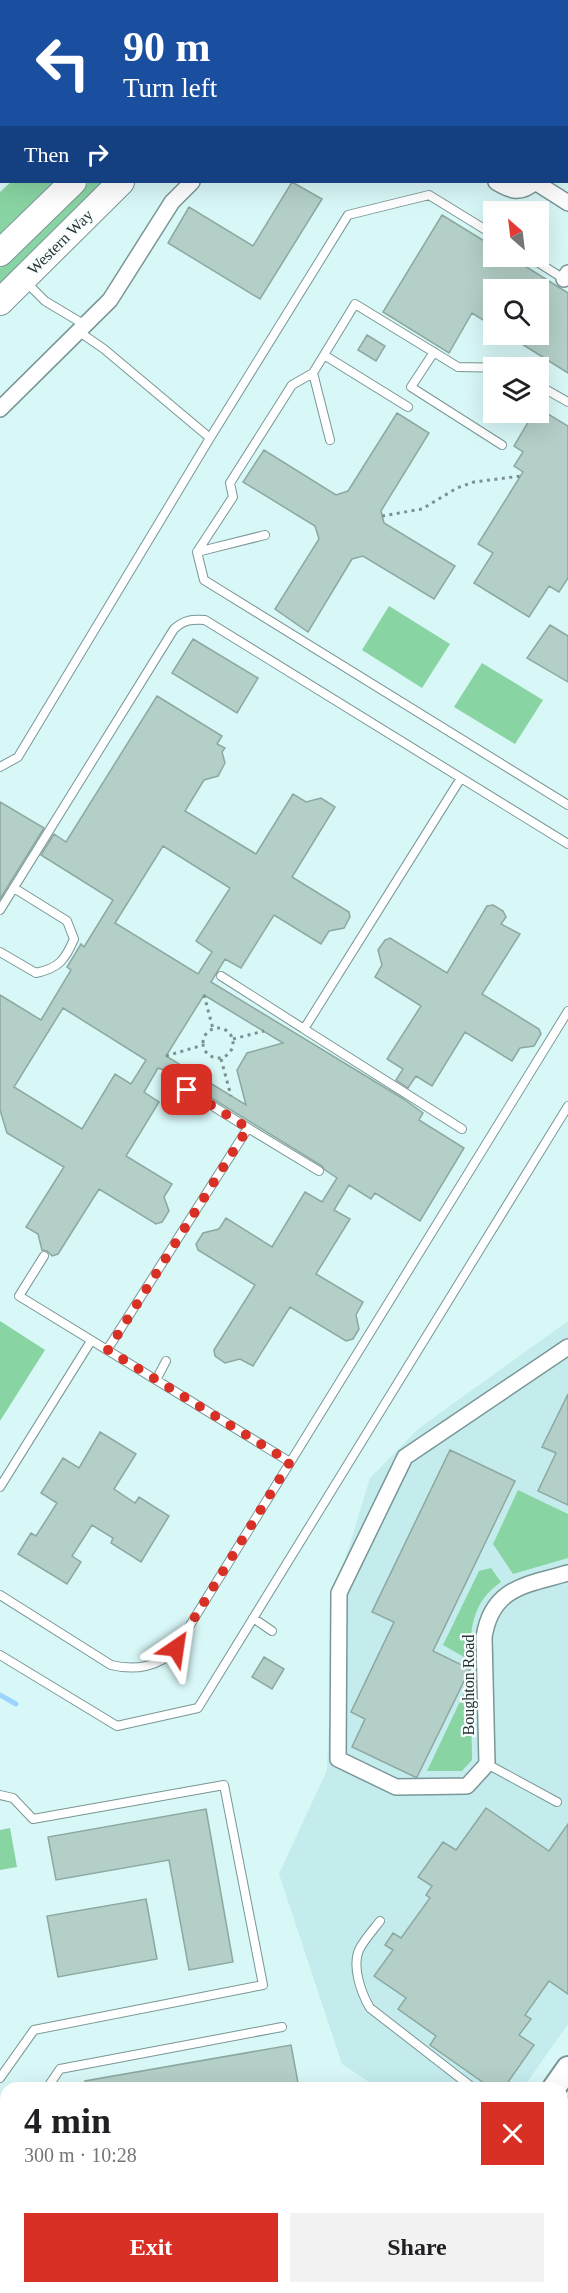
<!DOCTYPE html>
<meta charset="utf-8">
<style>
:root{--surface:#fff;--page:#f2f2f2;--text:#202124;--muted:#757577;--accent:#d93025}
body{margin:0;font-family:Georgia,serif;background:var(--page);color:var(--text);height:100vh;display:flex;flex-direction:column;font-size:22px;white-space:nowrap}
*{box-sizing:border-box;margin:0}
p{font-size:20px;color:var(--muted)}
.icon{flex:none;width:33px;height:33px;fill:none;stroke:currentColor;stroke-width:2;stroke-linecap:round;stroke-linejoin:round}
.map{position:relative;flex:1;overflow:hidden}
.details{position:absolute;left:0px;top:2082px;width:568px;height:212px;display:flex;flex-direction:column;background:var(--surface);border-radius:18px 18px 0 0;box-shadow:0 6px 24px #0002}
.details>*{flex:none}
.guide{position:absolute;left:0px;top:0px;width:568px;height:183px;box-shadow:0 6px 24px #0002;background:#1a4fa0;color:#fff;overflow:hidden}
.needle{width:39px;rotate:332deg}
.buttons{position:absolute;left:483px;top:201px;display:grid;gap:12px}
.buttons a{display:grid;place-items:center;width:66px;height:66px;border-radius:0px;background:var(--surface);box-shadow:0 6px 24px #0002;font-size:30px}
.pin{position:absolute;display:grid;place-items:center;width:51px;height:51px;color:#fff;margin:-26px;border-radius:12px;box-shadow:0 3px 9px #0006}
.me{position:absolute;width:66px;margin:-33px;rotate:32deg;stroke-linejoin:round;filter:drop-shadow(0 0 4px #0008)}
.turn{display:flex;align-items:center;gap:21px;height:126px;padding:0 24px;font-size:27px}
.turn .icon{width:78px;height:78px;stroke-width:2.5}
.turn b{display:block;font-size:42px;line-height:51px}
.then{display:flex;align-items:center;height:57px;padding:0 24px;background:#0003;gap:12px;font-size:22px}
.round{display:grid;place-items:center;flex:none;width:63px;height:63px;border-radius:0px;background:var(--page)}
.headline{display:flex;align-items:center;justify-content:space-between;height:102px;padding:0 24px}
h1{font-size:36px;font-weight:600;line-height:45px}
.action{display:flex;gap:12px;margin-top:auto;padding:12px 24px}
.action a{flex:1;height:69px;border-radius:0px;background:var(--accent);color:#fff;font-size:24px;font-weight:600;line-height:69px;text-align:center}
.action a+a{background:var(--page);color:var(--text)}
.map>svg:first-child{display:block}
.built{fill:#c4eced}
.green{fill:#89d4a3}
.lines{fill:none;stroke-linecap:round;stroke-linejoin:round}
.stream{stroke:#9cd4ff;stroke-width:5}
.building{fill:#b3cfc7;stroke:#8da8a1;stroke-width:1.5;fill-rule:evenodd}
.lane-casing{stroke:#7a9697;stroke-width:10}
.street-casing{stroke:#7a9697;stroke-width:18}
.secondary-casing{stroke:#7a9697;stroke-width:26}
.primary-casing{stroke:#7a9697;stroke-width:28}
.path{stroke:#7b9191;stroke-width:3;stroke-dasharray:3 4.5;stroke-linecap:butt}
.lane{stroke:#fff;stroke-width:8}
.street{stroke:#fff;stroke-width:15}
.secondary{stroke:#fff;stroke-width:22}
.primary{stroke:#fff;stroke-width:26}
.route{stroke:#d93025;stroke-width:10;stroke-dasharray:0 18}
.labels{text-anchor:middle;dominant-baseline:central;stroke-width:4.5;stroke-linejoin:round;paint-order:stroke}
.street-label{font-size:16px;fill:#253132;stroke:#f8fefe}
</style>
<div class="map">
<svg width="568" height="2293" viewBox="0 0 568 2293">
<rect width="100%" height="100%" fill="#d8f7f7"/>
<path class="built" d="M568 1321V2024L523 2088H378L342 2064 279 1874 327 1770 335 1593 370 1478 418 1429Z"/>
<path class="green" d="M11 182H58L0 237V192Z
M89 182H106L0 290V268Z
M389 606 450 644 422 688 362 650Z
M482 663 543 700 515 744 454 707Z
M0 1321 45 1350 0 1421Z
M518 1490 568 1514V1558L513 1574 493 1544Z
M491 1568 501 1582C473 1601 469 1629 471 1661L443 1645 479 1571Z
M464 1693 471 1697 472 1760 462 1771H427Z
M10 1828 17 1867 0 1870V1830Z
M568 2095V2250L563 2255 562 2103Z
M431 2288H528L522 2293H428Z"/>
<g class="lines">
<path class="stream" d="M0 1695 16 1704"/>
</g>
<path class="building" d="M292 182 322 199 260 299 168 243 189 207 253 246Z
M442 215 494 247V256H509L568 293V373L506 334H538V290H494V327L472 313 449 353 383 312Z
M367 335 385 346 376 361 358 350Z
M538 408 568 426V578L559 592 549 586 529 617 474 583 493 553 478 544 523 472 514 466 523 452 514 446 534 412H538Z
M397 413 429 433 381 511 384 523 455 566 434 599 363 556 352 559 308 632 275 609 319 539 315 526 243 482 264 450 336 495 348 491Z
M550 625 568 636V682L527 658Z
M193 639 258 678 237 713 172 673Z
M157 696 222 736 217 744 225 748 222 752 225 763 218 776 204 780 185 811 256 854 293 794 306 802 321 798 335 807 292 877 349 912 350 917 344 928 329 931 321 944 274 915 241 968 225 959 211 982 402 1098 423 1113 419 1120 464 1148 420 1221 375 1193 371 1199 349 1185 334 1210 350 1219 316 1274 363 1302 356 1315 359 1329 353 1339 346 1341 290 1307 253 1366 240 1359 225 1363 215 1356 214 1350 255 1285 198 1250 196 1244 203 1233 219 1229 226 1218 272 1247 305 1192 322 1202 337 1178 325 1170 322 1166 169 1072 158 1068 144 1092 159 1102 126 1156 172 1184 164 1197 169 1211 162 1222 156 1224 99 1189 58 1254 52 1256 47 1251 42 1250 38 1234 26 1227 64 1167 7 1133 0 1110V995L41 1020 71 970 67 967 81 944 84 947 113 900 41 855 54 834 66 842ZM163 846 230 888 196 941 212 952 198 974 115 923ZM204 995 283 1043 247 1053 237 1070 246 1105 166 1056ZM63 1008 146 1060 131 1084 115 1074 82 1129 14 1087Z
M0 802 44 828 0 899Z
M493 905 503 911 506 917 501 924 520 934 482 994 539 1029 541 1034 534 1046 520 1048 512 1061 465 1032 432 1086 416 1076 408 1088 396 1080 403 1069 387 1059 421 1006 375 977 382 965 378 950 385 940 390 938 447 973 487 906Z
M568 1394V1505L538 1491 556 1453 542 1447Z
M100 1432 136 1454 114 1489 135 1503 139 1497 169 1516 141 1562 111 1543 113 1538 92 1525 72 1556 81 1562 67 1584 18 1554 31 1533 36 1536 57 1503 41 1493 63 1458 79 1468Z
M450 1450 515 1481 433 1651 470 1669 417 1777H415L352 1747 365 1719 351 1712 394 1622 372 1612Z
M264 1657 284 1669 272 1689 252 1677Z
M486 1808 549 1851 568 1824V1994L549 1981 525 2015 531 2019 519 2035 534 2045 504 2088H491L430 2045 436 2036 398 2009 406 1998 374 1976 393 1950 385 1945 393 1933 401 1938 430 1898 426 1895 432 1886 418 1877 443 1842 456 1850Z
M206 1809 233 1962 189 1970 169 1860 56 1880 48 1837Z
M146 1899 157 1959 58 1977 47 1916Z
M291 2045 299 2088H85V2081Z"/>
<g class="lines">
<defs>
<path id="lane" d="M521 0 522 2
M236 2 237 0
M567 101 568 103
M528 256 564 279
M26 282 45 301 85 325
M78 331 104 349 210 438
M434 352 411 387 502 445
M324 355 408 407
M510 368 458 367 355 304 313 373 292 385 230 483 233 497 197 552 204 580 568 805
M313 373 330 440
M538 385 568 402
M197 552 265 535
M0 767 18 757 210 438 348 215 429 195 494 235
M0 910 174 629C184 620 191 619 205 620L568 844
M0 952 36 973C59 968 65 960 74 939L67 921 14 888
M221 976 304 1029 461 778
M304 1029 462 1129
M248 1128 319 1171
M44 1256 19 1296 290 1462
M107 1350 248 1128 166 1077
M156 1380 166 1361
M0 1487 91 1341
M0 1595 111 1665C135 1671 160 1667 176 1648L568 1011
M253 1618 272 1631
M0 1655 117 1726 198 1708 568 1106
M487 1764 557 1802
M0 1795 13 1798 33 1819 224 1785 263 1985 34 2030 0 2078
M380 1921C373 1930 365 1939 360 1948 351 1965 361 1993 370 2008L473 2088
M47 2088 60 2069 282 2027
M0 2154 6 2147
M313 2288 321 2293"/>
<path id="street" d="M143 0 144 2
M0 65 2 67
M0 93 2 92
M496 182C511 191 520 195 535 182L568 203
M564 279 568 273
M0 409 110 300 172 202 192 182
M568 1347 405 1457 339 1593 338 1759 396 1787 467 1786 487 1764 484 1637C492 1587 526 1585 568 1573"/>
<path id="secondary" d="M554 2088 568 2068
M408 2293 412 2288"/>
<path id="primary" d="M261 2 263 0
M308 2 309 0
M0 253 73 182
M0 302 121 182"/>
</defs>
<use href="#lane" class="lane-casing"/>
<use href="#street" class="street-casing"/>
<use href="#secondary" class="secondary-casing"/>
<use href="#primary" class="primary-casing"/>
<path class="path" d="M382 516 422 509 457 488 474 482 521 476
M204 995 213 1029
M203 1043a15 15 0 1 1 30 0a15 15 0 1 1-30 0Z
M233 1039 264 1031
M166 1056 203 1045
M221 1059 231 1096
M562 2146 568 2150
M562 2192 568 2185
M487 2293 491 2288"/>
<use href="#lane" class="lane"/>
<use href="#street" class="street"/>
<use href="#secondary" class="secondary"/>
<use href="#primary" class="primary"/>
</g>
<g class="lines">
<path class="route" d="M176 1648 290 1462 108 1350 248 1128 187 1090"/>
</g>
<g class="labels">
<g class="street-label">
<text transform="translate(60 242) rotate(-45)">Western Way</text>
<text transform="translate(468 1685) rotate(-90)">Boughton Road</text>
</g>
</g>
</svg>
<div class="buttons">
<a><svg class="needle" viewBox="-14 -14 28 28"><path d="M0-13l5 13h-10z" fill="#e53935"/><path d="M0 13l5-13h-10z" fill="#757577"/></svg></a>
<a><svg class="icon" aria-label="search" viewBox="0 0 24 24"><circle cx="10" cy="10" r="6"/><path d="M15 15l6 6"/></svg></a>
<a><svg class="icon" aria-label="layers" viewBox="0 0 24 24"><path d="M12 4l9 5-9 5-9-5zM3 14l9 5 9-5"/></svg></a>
</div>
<div class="pin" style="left:187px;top:1090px;background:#d93025"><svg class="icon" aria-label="arrive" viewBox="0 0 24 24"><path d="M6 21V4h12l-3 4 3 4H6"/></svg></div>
<svg class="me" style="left:176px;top:1648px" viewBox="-20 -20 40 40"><path d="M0-17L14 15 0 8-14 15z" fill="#d93025" stroke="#fff" stroke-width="4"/></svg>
<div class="guide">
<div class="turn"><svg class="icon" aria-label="left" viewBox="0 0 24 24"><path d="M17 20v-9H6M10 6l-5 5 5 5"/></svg><div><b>90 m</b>Turn left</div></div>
<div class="then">Then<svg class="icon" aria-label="right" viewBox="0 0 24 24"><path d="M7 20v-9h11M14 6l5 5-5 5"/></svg></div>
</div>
<section class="details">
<div class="headline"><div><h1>4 min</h1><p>300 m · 10:28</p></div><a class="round" style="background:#d93025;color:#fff"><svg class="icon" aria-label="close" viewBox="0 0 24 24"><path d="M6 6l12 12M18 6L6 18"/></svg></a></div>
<div class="action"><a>Exit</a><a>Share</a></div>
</section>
</div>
